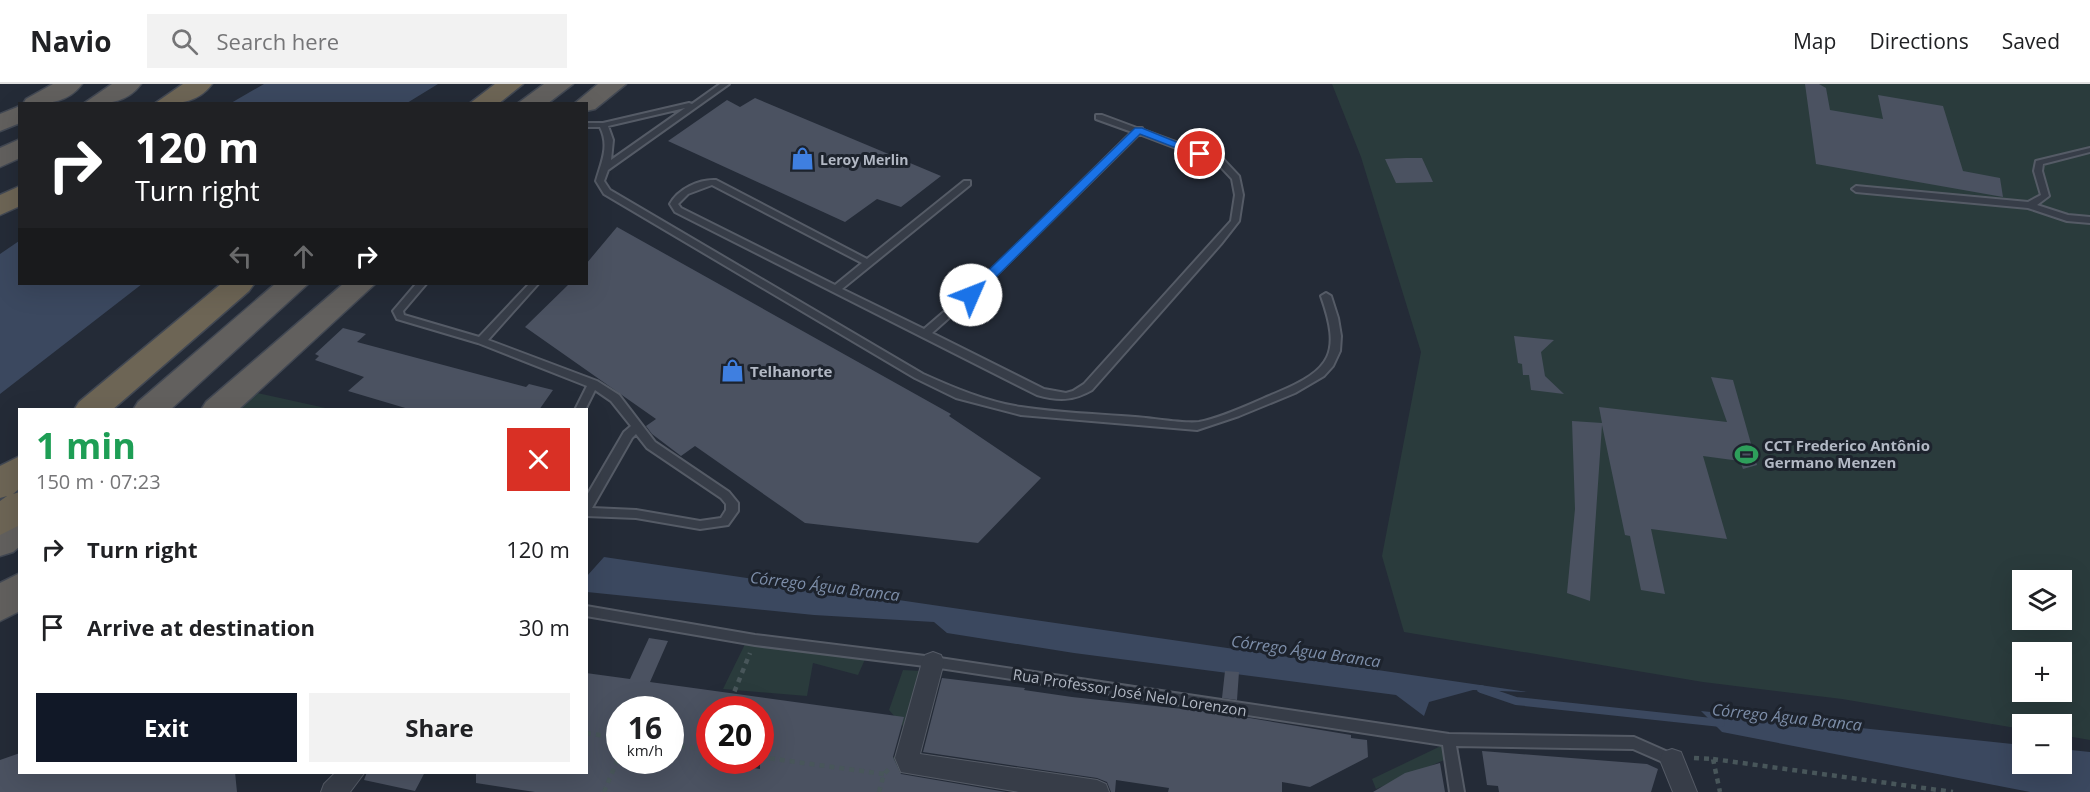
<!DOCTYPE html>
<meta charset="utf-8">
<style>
:root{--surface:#fff;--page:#f2f2f2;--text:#202124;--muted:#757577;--line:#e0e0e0;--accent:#111827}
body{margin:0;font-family:"Open Sans",sans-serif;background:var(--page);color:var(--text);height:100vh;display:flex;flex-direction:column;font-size:22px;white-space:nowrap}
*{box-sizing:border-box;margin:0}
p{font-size:20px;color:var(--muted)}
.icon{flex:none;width:33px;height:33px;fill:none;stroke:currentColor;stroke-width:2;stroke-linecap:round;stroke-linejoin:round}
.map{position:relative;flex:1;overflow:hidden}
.drawer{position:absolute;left:18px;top:324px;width:570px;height:366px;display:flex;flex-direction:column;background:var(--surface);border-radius:0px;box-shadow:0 6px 24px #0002}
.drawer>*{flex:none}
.top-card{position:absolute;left:18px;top:18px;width:570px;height:183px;border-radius:0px;box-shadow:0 6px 24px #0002;background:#202124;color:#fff;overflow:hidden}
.tools{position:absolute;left:2012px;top:486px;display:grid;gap:12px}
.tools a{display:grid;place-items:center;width:60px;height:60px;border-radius:0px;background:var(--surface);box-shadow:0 6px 24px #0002;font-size:30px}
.speed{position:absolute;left:606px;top:612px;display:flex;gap:12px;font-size:30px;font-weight:700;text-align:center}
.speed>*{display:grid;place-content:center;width:78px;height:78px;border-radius:50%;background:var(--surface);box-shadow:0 6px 24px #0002;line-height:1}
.speed small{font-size:15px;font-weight:400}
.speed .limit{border:9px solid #d22;background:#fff;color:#111}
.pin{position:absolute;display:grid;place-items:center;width:51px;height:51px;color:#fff;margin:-26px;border:3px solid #fff;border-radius:50%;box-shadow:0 2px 6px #0007}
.me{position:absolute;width:66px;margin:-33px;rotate:46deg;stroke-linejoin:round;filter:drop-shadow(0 0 4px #0008)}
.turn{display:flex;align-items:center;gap:21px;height:126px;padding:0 18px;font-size:27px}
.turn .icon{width:78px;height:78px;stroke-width:2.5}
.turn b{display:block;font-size:42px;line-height:51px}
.lanes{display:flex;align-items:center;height:57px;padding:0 18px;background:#0003;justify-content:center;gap:30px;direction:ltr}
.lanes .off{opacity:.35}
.round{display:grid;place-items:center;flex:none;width:63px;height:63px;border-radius:0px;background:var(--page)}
.headline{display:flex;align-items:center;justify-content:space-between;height:102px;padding:0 18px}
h1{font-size:36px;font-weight:700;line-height:45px;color:#1e9e55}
.cta{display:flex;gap:12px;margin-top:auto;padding:12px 18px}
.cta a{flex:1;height:69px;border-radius:0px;background:var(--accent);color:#fff;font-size:24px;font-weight:700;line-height:69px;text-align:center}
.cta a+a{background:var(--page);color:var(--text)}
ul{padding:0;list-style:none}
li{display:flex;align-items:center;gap:18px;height:78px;padding:0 18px}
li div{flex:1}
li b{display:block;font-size:22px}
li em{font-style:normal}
header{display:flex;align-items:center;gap:36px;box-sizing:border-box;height:84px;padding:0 30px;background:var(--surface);border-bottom:2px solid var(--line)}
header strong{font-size:28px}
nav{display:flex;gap:33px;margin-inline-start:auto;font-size:21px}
.search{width:420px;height:54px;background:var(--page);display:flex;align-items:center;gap:15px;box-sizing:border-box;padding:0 21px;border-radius:0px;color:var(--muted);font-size:22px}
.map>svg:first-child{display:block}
.green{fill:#2a3b3c;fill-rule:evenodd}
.water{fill:#3b485f}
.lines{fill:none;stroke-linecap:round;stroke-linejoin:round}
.stream{stroke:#3b485f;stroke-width:8}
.building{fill:#4b5261;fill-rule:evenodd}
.service-casing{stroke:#555b66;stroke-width:4}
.minor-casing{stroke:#555b66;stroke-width:2}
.trunk-casing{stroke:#424853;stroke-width:3}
.motorway-casing{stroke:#424853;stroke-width:3}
.path{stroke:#48565a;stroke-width:4.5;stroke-dasharray:5 5;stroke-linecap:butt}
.service{fill:#373d48;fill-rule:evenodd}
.minor{fill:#373d48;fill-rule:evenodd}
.trunk{fill:#62605e;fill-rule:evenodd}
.motorway{fill:#6d6555;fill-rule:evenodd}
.route{fill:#1a73e8;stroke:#114b97;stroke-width:1.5}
.labels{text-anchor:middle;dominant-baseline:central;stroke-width:6;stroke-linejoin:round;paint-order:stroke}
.far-poi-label{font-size:14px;font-weight:bold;fill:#b2b8c4;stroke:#1d232d;text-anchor:start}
.poi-label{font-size:15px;font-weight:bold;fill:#b2b8c4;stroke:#1d232d;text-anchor:start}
.street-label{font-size:15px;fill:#b2b8c4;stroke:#1d232d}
.water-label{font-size:16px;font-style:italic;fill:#7d8ea9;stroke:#1d232d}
</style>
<header>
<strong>Navio</strong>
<div class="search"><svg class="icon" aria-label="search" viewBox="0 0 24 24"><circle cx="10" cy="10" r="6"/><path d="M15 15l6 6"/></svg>Search here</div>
<nav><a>Map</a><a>Directions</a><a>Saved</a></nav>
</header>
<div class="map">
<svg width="2090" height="708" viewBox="0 0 2090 708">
<rect width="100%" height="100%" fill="#242b37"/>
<path class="green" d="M1332 0H2090V656L2061 651V640H2022V645L1842 615 1703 598 1404 548 1382 472 1421 268 1361 73ZM2022 496H2061V536H2022ZM2022 568H2061V608H2022Z
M253 308 330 325H331L233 326Z
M747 556 866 573 858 591 813 579 807 612 723 605Z
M903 586 937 588C936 627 922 667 893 694L883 682 896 671 903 642 889 626Z
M1443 661 1449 674 1376 705 1372 695Z"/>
<path class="water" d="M264 0H438L407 19H231Z
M19 157 20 200H142L0 310V170Z
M604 473 1528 608 1473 606 1429 618 1424 632 1396 611 1074 569 947 549 934 538 814 531 587 508V492Z
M1701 627 2022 661V680H2061V665L2090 668V708H2030L1722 648Z"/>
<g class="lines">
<path class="stream" d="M1481 605 1516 617 1721 639"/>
</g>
<path class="building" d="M1805 0H1819L1826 4 1830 26 1883 35 1878 11 1943 22 1963 87 2000 94 2003 113 1816 80Z
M755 14 941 92 901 123 877 115 845 138 668 57 727 16 740 23Z
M1406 74H1422L1433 98 1396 99 1385 75Z
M617 143 951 330 949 332 1041 394 978 459 805 439 695 362 681 372 652 350 646 342 656 335 525 243 569 200H586V180Z
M343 244 366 250 357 258 526 303 529 300 553 306 539 326H412L348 307 364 293 315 276 319 272 315 270Z
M1514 252 1554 256 1541 268 1545 292 1564 310 1531 306 1529 291H1523L1522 280 1518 279Z
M1711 293 1733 296 1757 381 1743 385 1740 377 1703 372 1727 455 1651 445 1665 510 1641 506 1630 452 1625 451 1602 341 1590 517 1567 509 1575 425 1572 337 1602 339 1599 323 1727 338Z
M649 554 668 557 650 598 904 633 893 673 901 690 1006 708H535L476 699V688H586V589L630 595ZM620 626H670V642L679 644 670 676H620ZM710 626H760V685L710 677Z
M1225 587 1239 588 1237 616 1222 614Z
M942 594 1025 604 1024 606 1072 613 1220 629 1351 651V654L1367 656 1368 673 1310 703 1282 698V708H1168L1169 704 1116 696 1115 708H1111L1107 698 1097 694 923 668Z
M1482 667 1647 680 1658 685 1651 708H1499L1498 702 1487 701Z
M20 669V688H235L237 708H0V676Z
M1440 679 1445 708H1373L1405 689Z
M367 688H425L415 707 364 696Z"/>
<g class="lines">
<defs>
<path id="service" d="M720 0H729L608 86 604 97 610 106 923 290C954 304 987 318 1021 323 1059 329 1098 330 1135 333 1151 334 1185 340 1199 338 1224 333 1252 319 1276 309 1332 286 1341 269 1321 212L1326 209 1331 212 1338 234 1341 252 1340 267 1333 282 1324 292 1295 309 1239 332 1197 346 1021 331 956 314 915 294 604 110 596 97C601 79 610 62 600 43H586V39H603L689 19 692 20ZM685 24 611 76 613 56 608 42Z
M1096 31H1102L1137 44H1142L1143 46 1224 76 1239 92 1243 111 1239 137 1221 160 1092 306C1073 317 1058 317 1037 311L675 128 670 120C678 105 699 95 716 96L867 175 964 97H970V101L842 205 924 245 981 196 1132 48 1096 35ZM1139 50 1218 80 1232 95 1235 111 1231 137 1084 300 1073 307 1066 309 1044 305 932 249 987 200ZM712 101 862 179 835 201 681 124 678 120 688 110Z
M2090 64V68L2043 80 2042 87 2049 112 2037 121 2068 131 2090 133V139L2067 137 2028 124 1856 108 1852 105 1856 102 2028 118 2041 111 2034 87 2036 77Z
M416 200H426L403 227 404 231 479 253 529 200H538L488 256 597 297 619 311 655 358 729 408 738 419V427L728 441 700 445 636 434 586 432V413L624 348 631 342 611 317 595 306 585 326H575L587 302 478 259 397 235 393 227ZM636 350 647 364 721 414 726 420V426L721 434 700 437 636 426 592 424 632 354Z
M586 522 755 551 933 573 1449 650 1634 653 1677 672 1679 676 1677 680 1672 682 1633 665 1456 662 1464 708H1450L1443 661 933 583 755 561 586 532Z"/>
<path id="minor" d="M933 568 941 571 944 578 920 670 1097 696 1106 700 1109 708H1019L901 688 895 674 922 578 925 571Z
M1672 665 1681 668 1697 708H1673L1660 676 1663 668Z
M336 688H365L350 708H321L324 700Z"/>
<path id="trunk" d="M53 0H82C68 20 44 20 23 20L26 15Z
M112 0H141C127 20 104 20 83 20Z
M544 0H573L547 20H517Z
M598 0H626L595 25 586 27V20H574Z
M20 22V39L0 47V30Z
M20 55V74L0 83V64Z
M275 200H308L170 326H133L138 318Z
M343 200H375L238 326H201L206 318Z
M20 426V462L13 468 0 472V437L8 430Z
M20 489V527L0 537V499Z"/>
<path id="motorway" d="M183 0H212C198 20 175 20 154 20Z
M495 0H523L498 20H469Z
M20 102V122L0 131V111Z
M221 200H254L249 207 112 326H74L79 318Z
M20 372V404L13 410 20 408V441L0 451V417L7 412 0 414V382Z"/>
</defs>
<use href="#service" class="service-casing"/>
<use href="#minor" class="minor-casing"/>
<use href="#trunk" class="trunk-casing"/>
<use href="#motorway" class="motorway-casing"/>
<path class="path" d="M727 626 750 569
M586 649 620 654
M670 661 710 666
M760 673 884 690
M1694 674 1713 675
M1713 675 1953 708
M1713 675 1720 708
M604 708 620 670
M879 708 884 690 889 685"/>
<use href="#service" class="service"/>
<use href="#minor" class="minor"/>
<use href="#trunk" class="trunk"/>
<use href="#motorway" class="motorway"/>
</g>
<path class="route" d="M1135 44H1142L1206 70 1197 72 1140 50 975 214H966V208Z"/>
<defs>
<symbol id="shop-bare" viewBox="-9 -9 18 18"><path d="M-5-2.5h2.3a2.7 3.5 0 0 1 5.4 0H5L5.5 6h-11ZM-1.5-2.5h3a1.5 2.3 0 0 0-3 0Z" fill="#3f7fe0" stroke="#1d232d" stroke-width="2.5" paint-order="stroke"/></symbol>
<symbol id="stadium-bare" viewBox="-9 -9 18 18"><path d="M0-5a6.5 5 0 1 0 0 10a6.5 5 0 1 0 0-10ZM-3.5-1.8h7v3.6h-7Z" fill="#2e9e5b" stroke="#1d232d" stroke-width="2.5" paint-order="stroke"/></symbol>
</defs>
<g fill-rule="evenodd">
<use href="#shop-bare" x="786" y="58" width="33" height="33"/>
<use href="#shop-bare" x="716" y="270" width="33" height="33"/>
<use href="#stadium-bare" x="1730" y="354" width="33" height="33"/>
</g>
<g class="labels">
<g class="far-poi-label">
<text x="820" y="75">Leroy Merlin</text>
</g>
<g class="poi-label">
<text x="750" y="287">Telhanorte</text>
<text x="1764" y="361">CCT Frederico Antônio<tspan x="1764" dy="17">Germano Menzen</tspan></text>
</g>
<g class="street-label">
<text transform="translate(1130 608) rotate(9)">Rua Professor José Nelo Lorenzon</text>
</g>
<g class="water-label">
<text transform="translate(825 502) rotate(7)">Córrego Água Branca</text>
<text transform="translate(1306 567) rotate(8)">Córrego Água Branca</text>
<text transform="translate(1787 633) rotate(6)">Córrego Água Branca</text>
</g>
</g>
</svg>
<div class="tools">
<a><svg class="icon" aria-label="layers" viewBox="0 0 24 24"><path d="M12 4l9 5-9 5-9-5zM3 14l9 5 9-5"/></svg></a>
<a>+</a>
<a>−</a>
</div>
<div class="speed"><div>16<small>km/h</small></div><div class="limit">20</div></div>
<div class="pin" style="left:1200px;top:70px;background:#d93025"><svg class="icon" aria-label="arrive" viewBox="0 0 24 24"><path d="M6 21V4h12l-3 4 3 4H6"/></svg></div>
<svg class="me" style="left:971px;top:211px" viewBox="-20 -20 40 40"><circle r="19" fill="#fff"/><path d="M0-13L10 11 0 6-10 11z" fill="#1a73e8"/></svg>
<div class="top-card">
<div class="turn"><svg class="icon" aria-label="right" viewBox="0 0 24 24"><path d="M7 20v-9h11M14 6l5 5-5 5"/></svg><div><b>120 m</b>Turn right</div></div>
<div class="lanes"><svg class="icon off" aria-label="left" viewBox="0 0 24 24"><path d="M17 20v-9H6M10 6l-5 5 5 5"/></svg><svg class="icon off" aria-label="ahead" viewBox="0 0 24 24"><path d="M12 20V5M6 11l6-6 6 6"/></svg><svg class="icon" aria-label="right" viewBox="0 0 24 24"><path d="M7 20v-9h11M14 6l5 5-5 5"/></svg></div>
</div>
<section class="drawer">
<div class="headline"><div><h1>1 min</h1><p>150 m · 07:23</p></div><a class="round" style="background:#d93025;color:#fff"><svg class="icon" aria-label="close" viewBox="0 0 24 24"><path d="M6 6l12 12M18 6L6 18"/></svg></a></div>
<ul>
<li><svg class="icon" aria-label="right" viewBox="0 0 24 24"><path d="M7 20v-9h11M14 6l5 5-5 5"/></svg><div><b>Turn right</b></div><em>120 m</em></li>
<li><svg class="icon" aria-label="arrive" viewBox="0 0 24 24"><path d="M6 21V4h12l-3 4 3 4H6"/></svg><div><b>Arrive at destination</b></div><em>30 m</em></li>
</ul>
<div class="cta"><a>Exit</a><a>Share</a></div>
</section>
</div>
